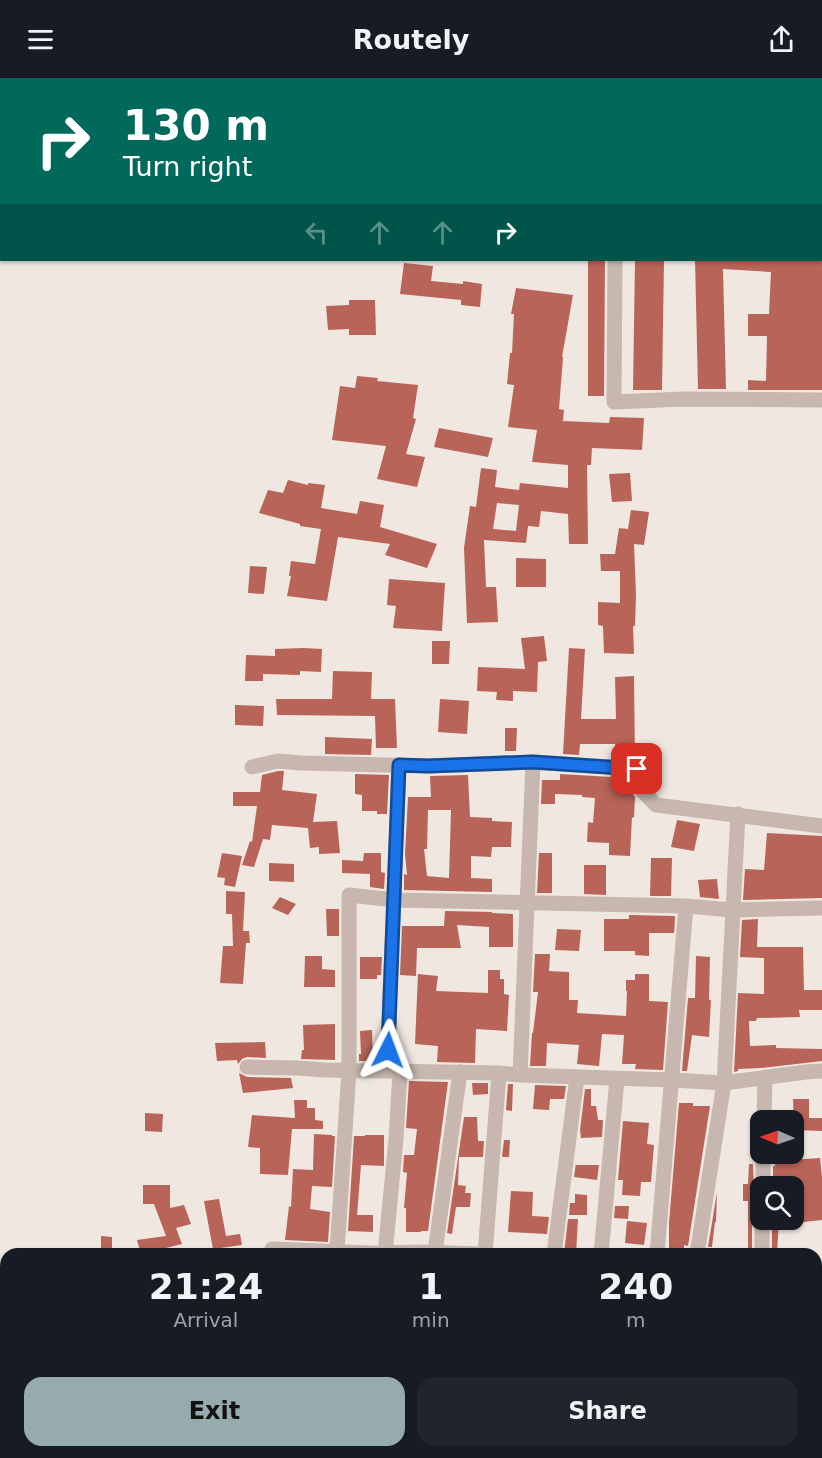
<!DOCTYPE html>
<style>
:root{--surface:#171b24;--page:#20242c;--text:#f1f3f6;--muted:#9ea1a6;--accent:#96abac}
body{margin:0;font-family:"DejaVu Sans",sans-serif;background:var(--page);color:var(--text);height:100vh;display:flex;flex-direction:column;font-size:22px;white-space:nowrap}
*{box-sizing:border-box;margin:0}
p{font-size:20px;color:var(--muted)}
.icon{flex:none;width:33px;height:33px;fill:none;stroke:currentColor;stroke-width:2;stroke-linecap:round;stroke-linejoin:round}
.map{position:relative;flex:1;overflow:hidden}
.panel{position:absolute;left:0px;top:1170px;width:822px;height:210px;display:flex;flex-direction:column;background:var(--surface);border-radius:18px 18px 0 0;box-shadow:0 2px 4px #0004}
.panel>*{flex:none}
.top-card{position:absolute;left:0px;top:0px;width:822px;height:183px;box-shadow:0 2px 4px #0004;background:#00695c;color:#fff;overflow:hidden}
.needle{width:39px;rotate:272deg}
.controls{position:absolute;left:750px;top:1032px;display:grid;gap:12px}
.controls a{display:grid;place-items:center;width:54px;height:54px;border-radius:12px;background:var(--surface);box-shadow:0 2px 4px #0004;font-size:30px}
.pin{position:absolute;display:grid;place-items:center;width:51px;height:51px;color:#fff;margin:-26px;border-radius:12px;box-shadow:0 3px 9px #0006}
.me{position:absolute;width:66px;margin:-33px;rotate:3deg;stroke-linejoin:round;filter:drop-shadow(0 0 4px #0008)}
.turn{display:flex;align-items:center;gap:21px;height:126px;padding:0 24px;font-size:27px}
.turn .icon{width:78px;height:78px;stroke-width:2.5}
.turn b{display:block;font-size:42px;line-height:51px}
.lanes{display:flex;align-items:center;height:57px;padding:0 24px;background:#0003;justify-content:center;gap:30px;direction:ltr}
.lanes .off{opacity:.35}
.eta{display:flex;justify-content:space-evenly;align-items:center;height:102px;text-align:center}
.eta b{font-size:36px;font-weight:700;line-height:42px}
.primary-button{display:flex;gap:12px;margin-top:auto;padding:12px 24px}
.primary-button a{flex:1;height:69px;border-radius:18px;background:var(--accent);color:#111;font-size:24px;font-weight:700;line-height:69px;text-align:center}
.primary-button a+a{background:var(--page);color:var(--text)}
header{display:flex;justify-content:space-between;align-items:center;height:78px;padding:0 24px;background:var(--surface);font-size:27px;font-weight:700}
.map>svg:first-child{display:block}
.building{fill:#b86458;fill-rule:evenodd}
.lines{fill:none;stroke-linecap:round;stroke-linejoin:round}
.minor{stroke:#c7b7ae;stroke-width:15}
.route-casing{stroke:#114b97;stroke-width:15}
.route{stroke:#1a73e8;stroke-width:10}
</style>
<header><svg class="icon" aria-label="menu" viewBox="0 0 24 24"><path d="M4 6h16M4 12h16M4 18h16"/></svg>Routely<svg class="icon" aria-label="share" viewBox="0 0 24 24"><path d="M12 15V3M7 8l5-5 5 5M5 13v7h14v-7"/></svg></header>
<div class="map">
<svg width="822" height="1380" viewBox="0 0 822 1380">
<rect width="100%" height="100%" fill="#f0e7e1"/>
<path class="building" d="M588 182H605L604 318H588Z
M635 182H664L662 312H633Z
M695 182H822V312H748V302L766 303 767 258H748V236H769L771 194 723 191 726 311H698Z
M404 185 433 188 431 203 463 206V203L482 206 480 229 461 227V222L400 216Z
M516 210 573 217 562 279H563L559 331 564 332 563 343 609 345 610 339 644 340 642 372 592 370 591 387H587L588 466H569L568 436 541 433 539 449 528 448 526 465 484 462 486 509H496L498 544 467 545 464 470 470 428 476 429 481 390 497 392 495 409 519 412 520 405 568 410V387L532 384 537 352 508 349 514 307 507 306 510 275H512L514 236H511ZM497 425 519 427 516 453 493 451Z
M349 222H375L376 257H349V251L328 252 326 228 349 227Z
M357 298 378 300 377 303 418 307 413 340 416 341 406 376 425 379 417 409 377 401 386 368 332 362 340 308 355 310Z
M439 350 493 360 488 379 434 369Z
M630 395 632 423 612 424 609 396Z
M288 402 308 407V405L325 407 321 430 357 436 360 423 384 427 380 449 437 466 427 490 385 477 390 466 338 459 327 523 287 518 291 498H289L291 483 315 486 321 451 300 448V446L259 435 268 412 283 415Z
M631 432 649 434 644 467 634 466 636 517 635 548H633L634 576 604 575 603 548 598 547V524L620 525V493H601L600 476H615L619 450 628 451Z
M516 480 546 481V509H516Z
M250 488 267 489 264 516 248 515Z
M389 501 445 505 442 553 393 550 396 528 387 527Z
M544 558 547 583 538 584 537 614 513 613V623L496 622 497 614 477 613 478 589 525 591 521 560Z
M432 563H450L449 586H432Z
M304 570 322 571 321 594 300 593V597L263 596V603H245L246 577 275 578V571Z
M569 570 585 571 581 641H616L615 599 634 598 635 681 615 680V666H580L579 677 563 676Z
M333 593 372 594 371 621H395L397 670H376L375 638 277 637 276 621H332Z
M440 621 469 623 467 656 438 654Z
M235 627 264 628 263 648 235 647Z
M505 650H517L516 673H505Z
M325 659 372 661 371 677 325 676Z
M278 693H284L282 712 317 716 313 744 337 743 340 775 319 776V769L310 770 308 750 272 747 270 762 263 761 254 789 242 787 250 763 252 764 257 728H233V714H260L262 697Z
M355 696 389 697 387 736H377V733H362V717L355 716Z
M560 696 629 700 631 713 635 719 634 740 632 739 630 778 609 777V765L587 764 588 744 593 745 595 720 582 719V717L555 716V726H541L542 702H560Z
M468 697 470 739 492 740V743L512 744 511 769H492L491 779 471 778V800L492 801V814L404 812V796L407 797 405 776 408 719H431L430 698ZM428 732H451L449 800 427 798 424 771H427Z
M677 742 700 746 694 773 671 769Z
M767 755 822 758V820L743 822 745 791 764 792Z
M222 775 242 778 235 809 224 807 225 800 217 799Z
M364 775H381V794L385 795 384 811 370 809V796L342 795V782L363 783Z
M539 775H552V815H537Z
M651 780H672L671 818H650Z
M269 785 294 786V804L269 803Z
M584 787H606V817L584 816Z
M717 801 719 821 700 819 698 802Z
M226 813 245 814 243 853H249L250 865H246L243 906 220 905 223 868H233L232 836H226Z
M280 819 296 826 288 837 272 830Z
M326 831H339V858H327Z
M445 833 492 834V835L513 836V869H489V849L457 847 461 870H417L416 898 400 897 402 848H444Z
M629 837 675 838 674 858V855H649V878L635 877V873H604V841H629Z
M758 841 757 869H803L804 912H822V932H799L800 939 757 940 756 943H749L750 968 776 967V970L822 971V983L761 990 738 991V993L734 994 738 915 764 916V880L740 879 742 842Z
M557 851 581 852 579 873 555 872Z
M535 876H550L549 893 569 894V922H578L577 935 626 938 627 913H626V902H635V896H649V923L668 924 663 992 635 991 636 986H622L624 957 602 956 599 988 577 986 579 967 547 965 546 988H530L532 955H533L538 914H533Z
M305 878H322V891L335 892V909H304Z
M696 878 710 879 709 922H711L709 959 692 957 687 993H682L688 920H695Z
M360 879H382L381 897H377V901H360Z
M488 892H500V901H504V916L509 917 507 953 476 951 475 985 437 984 438 968 415 966 418 896 438 898 436 913 488 915Z
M335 946V982L301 981 302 972H304L303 947Z
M372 952 373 983H359V976H361L360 953Z
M265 964 266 980 247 979 242 981 238 986 237 982 217 983 215 965Z
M239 995 247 999 291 1000 293 1010 243 1015Z
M409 1003 448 1004 428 1153H421V1154H406V1130H404L407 1095 403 1094 404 1077H414L417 1051 406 1050Z
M472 1005H488V1016L473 1017Z
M508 1006H513L512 1033 506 1032Z
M535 1007 566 1008 564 1021H550L549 1032 533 1031Z
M585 1011H591V1028H596L598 1042H603L602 1059 581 1060 580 1052Z
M793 1021H809V1040H822V1053L794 1052Z
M294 1022H307V1030H315V1042L323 1043V1051H292L288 1097 260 1096V1070L248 1069 252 1037 295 1040Z
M679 1025H693V1028H710L688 1168 684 1167V1176H669V1145Z
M145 1035 163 1036 162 1054 145 1053Z
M464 1039H477L478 1063H484L483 1079H459L458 1107 466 1108 465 1115H471L470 1129H456L452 1156 447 1155Z
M623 1043 649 1045 647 1066 654 1067 651 1104H641L640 1118 622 1117 623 1102H618Z
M314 1056 332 1057V1058H335L332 1109 312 1108 310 1131 330 1134 328 1164 285 1162 289 1128 291 1129 293 1091 313 1092Z
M365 1057H384V1088L361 1087 357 1137H373V1154L348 1153 354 1058H365Z
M504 1062H510L509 1079H502Z
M776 1079 789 1080V1082L820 1080 822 1099V1142L794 1145V1108H773V1088H775Z
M576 1085V1087H599L597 1102 574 1099Z
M749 1086H753L754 1112 760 1117V1133L754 1137 752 1141V1176H748V1123H743V1106H748Z
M143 1107H170V1130L184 1127 191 1146 176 1150 182 1166 162 1171 163 1176H141L137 1162 166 1158 154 1126H143Z
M511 1113 533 1114 532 1138 549 1139 547 1156 508 1154Z
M717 1114 716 1144H715L712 1169H708Z
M575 1116 587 1117V1137H569L570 1125H575Z
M219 1121 226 1158 240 1156 242 1167 213 1171 204 1123Z
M615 1128H629L628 1141 614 1140Z
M568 1141H578L576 1176H564Z
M772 1142H779L777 1176H772Z
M627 1143 647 1145 644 1167 625 1165Z
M101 1158 112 1159V1176H101Z"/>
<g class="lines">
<path class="minor" d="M627 2V0
M615 182 614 324 684 321 822 322
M252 689 278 683 301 685 428 688 533 684 637 691 641 711 656 727 822 748
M247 989 297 990 324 992 499 995 520 997 672 1002 724 1005 806 994 822 993
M387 993 399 687
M520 997 533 684
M764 1042 765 999
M763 1108V1076
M272 1171 371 1175 423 1174 477 1176
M337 1173 349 993V817L395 822 686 828 732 832 822 830
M435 1174 460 994
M385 1176 396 1061 400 994
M485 1176 499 995
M554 1176 577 999
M601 1176 617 1001
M657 1176 686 828
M697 1176 724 1005 738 736
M762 1176V1142
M816 1198 822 1199
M816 1281H822"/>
</g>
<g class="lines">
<defs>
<path id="route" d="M388 972 399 687 428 688 533 684 637 691"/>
</defs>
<use href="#route" class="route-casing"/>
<use href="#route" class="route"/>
</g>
</svg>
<div class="controls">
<a><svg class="needle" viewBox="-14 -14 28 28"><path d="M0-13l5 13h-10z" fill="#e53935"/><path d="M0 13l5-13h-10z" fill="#9ea1a6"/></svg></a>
<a><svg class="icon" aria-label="search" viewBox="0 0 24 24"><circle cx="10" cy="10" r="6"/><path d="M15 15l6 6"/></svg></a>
</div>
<div class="pin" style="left:637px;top:691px;background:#d93025"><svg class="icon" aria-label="arrive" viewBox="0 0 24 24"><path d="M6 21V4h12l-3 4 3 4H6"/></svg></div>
<svg class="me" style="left:388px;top:972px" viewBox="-20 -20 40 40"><path d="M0-17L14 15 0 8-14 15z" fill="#1a73e8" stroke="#fff" stroke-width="4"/></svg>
<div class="top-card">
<div class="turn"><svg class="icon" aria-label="right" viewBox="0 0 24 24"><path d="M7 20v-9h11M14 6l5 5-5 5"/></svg><div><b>130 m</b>Turn right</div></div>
<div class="lanes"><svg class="icon off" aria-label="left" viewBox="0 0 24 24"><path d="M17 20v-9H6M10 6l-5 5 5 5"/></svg><svg class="icon off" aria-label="ahead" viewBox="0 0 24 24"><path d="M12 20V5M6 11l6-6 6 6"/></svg><svg class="icon off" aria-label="ahead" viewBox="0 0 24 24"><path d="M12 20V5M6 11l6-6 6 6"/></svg><svg class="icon" aria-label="right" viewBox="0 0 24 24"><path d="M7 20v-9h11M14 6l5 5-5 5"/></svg></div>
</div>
<section class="panel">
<div class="eta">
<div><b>21:24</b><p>Arrival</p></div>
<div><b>1</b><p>min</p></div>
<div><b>240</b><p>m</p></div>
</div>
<div class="primary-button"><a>Exit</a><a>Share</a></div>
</section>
</div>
